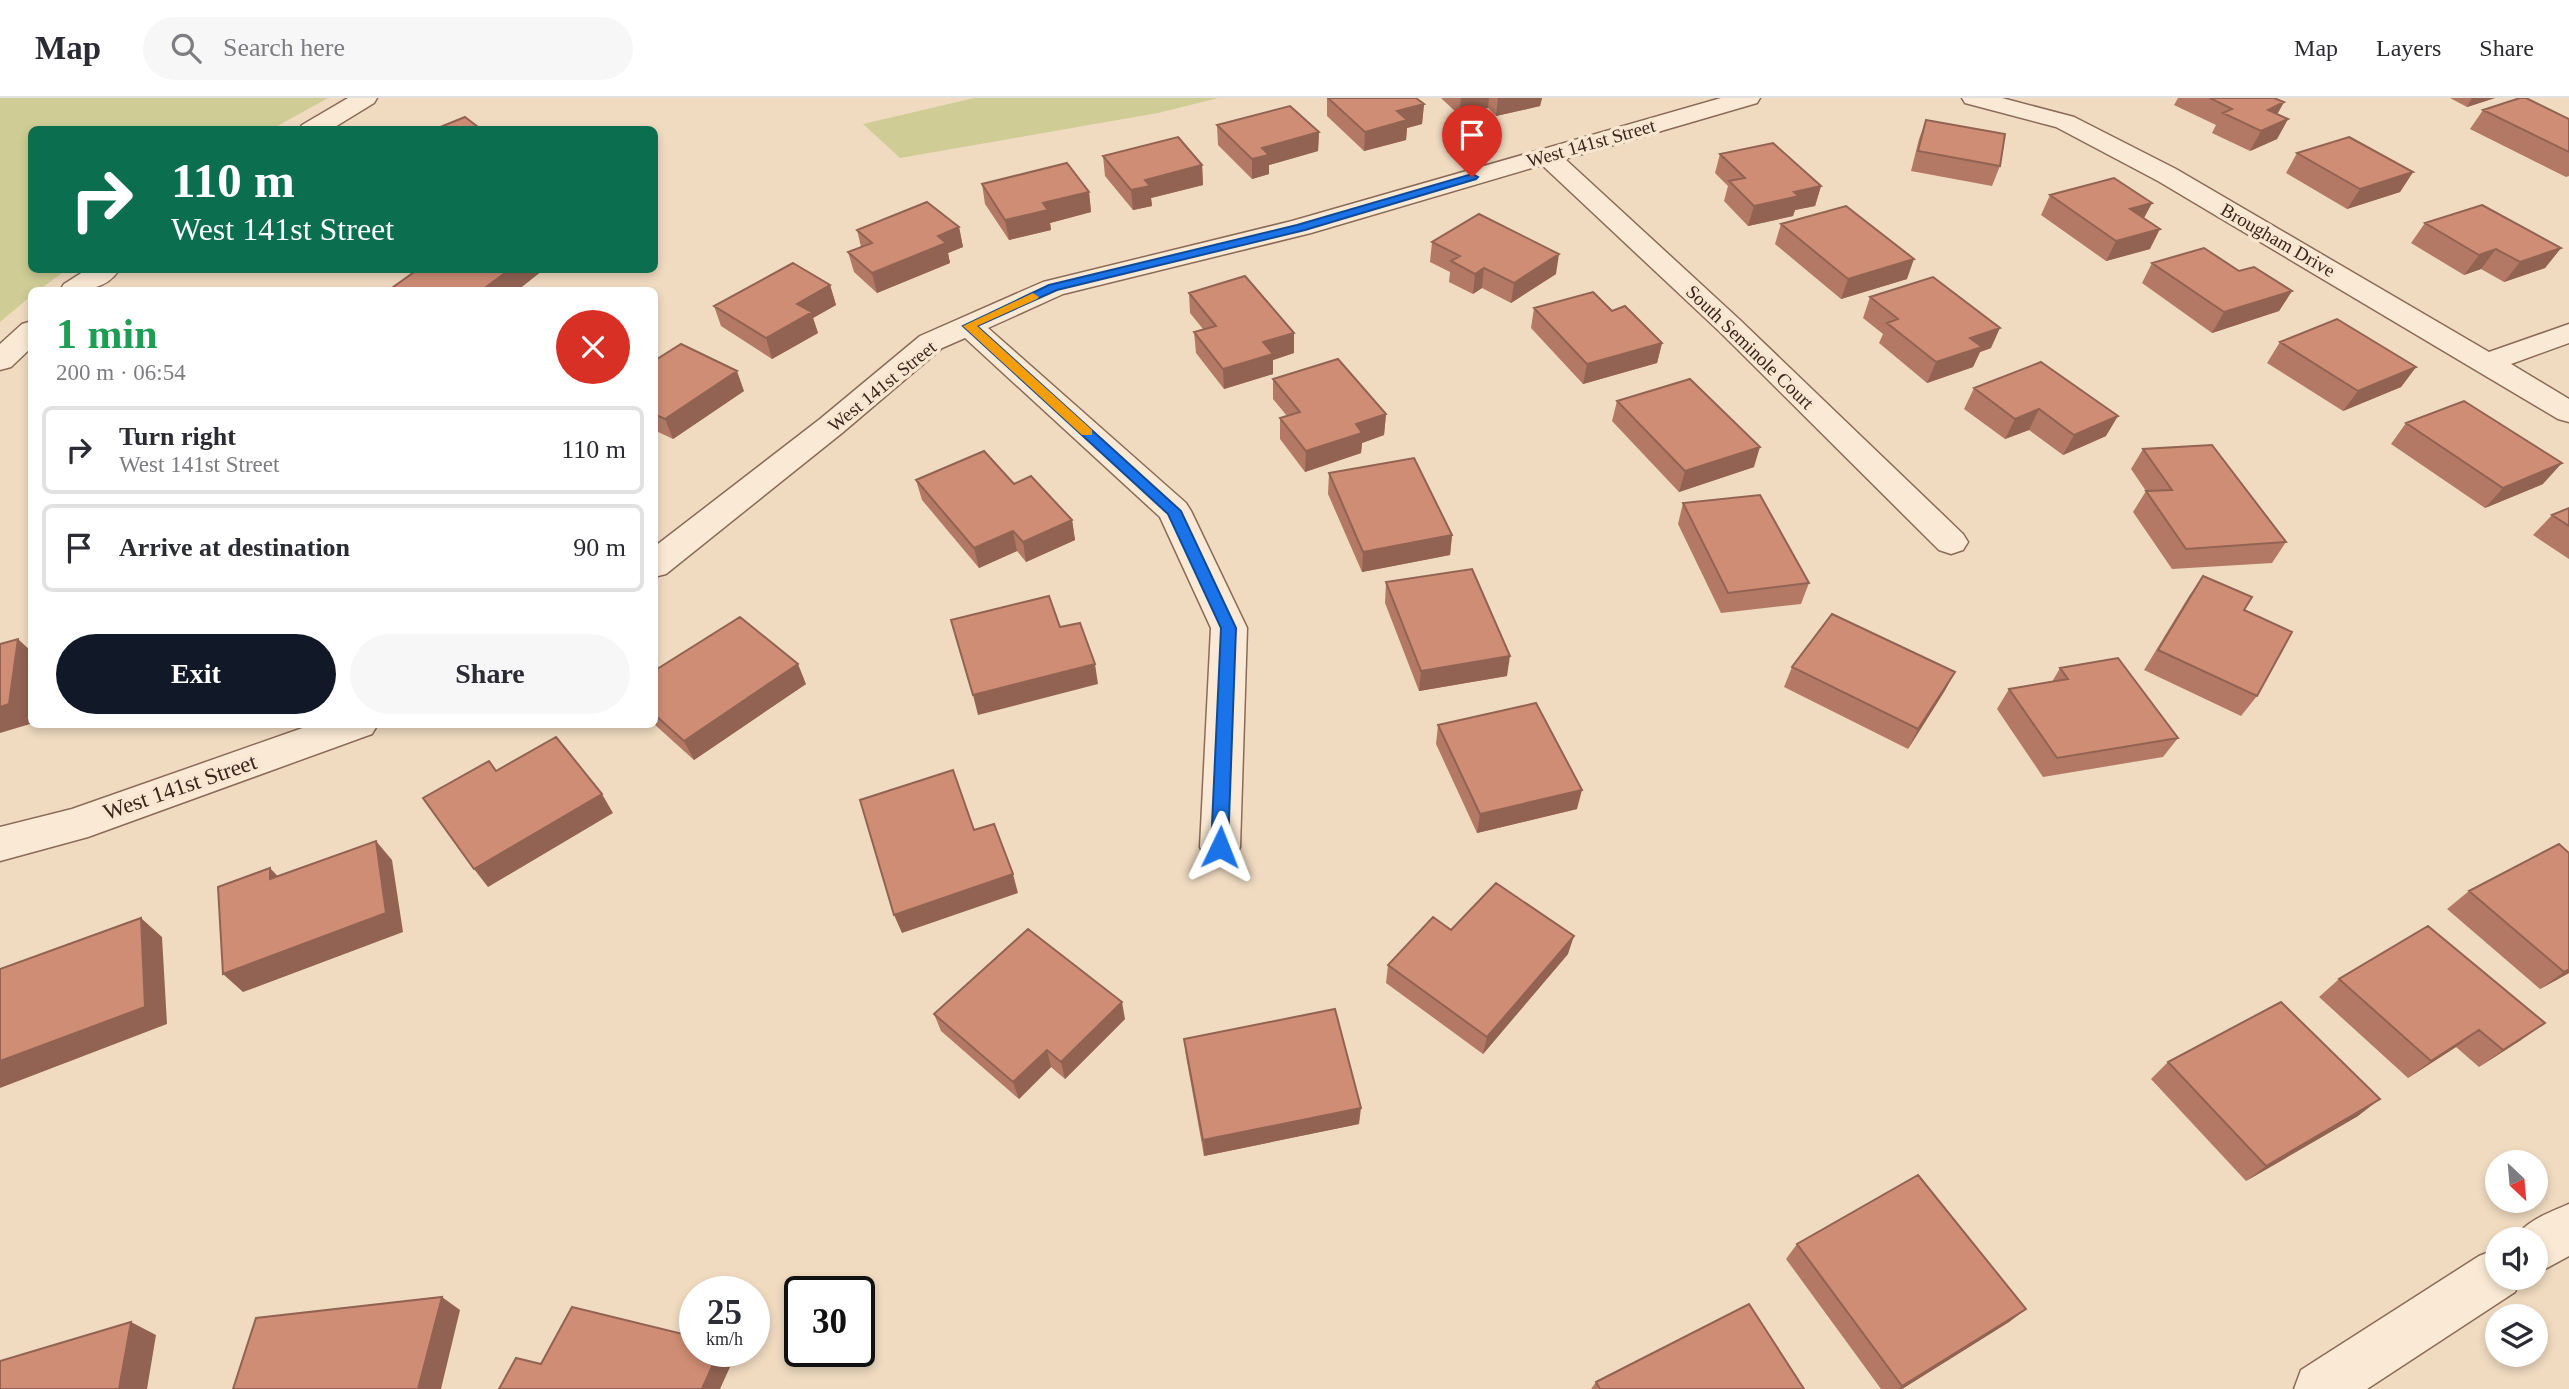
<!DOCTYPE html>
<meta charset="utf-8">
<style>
:root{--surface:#fff;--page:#f7f7f7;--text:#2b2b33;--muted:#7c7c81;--line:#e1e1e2;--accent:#111827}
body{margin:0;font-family:"Times New Roman",serif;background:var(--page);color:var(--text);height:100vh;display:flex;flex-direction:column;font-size:26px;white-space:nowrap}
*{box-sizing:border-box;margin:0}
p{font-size:23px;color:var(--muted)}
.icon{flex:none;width:38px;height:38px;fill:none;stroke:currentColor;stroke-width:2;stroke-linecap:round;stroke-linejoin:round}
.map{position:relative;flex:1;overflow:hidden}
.panel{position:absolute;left:28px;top:189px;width:630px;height:441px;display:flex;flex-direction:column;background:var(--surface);border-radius:10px;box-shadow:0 4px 10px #0003}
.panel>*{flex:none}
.guide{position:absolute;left:28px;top:28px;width:630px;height:147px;border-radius:10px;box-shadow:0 4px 10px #0003;background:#0b6e4f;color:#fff;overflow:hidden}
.needle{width:46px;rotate:154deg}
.controls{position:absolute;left:2485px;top:1052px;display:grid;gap:14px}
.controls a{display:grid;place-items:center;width:63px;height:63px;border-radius:50%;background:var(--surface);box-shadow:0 4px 10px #0003;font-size:35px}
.speed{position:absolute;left:679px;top:1178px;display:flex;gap:14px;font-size:35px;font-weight:700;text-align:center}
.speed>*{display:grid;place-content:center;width:91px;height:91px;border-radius:50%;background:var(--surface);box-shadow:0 4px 10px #0003;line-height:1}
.speed small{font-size:18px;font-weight:400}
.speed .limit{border:4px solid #111;border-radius:10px;background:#fff;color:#111}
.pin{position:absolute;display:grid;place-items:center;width:60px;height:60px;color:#fff;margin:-72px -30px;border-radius:50% 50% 50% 0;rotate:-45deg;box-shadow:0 0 7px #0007}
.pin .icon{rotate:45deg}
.me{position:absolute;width:77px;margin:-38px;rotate:2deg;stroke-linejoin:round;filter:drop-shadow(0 0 5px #0008)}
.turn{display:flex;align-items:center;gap:24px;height:147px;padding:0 28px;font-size:32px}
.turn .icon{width:91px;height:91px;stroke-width:2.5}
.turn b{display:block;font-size:49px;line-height:60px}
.round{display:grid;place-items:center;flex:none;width:74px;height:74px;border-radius:37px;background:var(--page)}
.headline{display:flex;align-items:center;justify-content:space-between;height:119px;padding:0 28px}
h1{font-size:42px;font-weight:600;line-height:52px;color:#1e9e55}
.action{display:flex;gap:14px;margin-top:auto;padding:14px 28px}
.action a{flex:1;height:80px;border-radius:42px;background:var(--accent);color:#fff;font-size:28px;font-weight:600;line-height:80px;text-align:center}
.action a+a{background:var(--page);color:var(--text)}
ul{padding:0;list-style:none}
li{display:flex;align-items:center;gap:21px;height:88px;margin:0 14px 10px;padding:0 14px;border:4px solid var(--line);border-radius:10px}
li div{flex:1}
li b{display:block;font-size:26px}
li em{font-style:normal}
header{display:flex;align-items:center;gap:42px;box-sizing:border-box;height:98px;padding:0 35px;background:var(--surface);border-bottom:2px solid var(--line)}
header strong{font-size:33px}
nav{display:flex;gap:38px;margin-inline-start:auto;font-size:24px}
.search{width:490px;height:63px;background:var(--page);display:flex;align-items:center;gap:18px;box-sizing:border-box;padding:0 24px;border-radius:38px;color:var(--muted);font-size:26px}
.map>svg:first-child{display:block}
.green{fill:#cfcd95}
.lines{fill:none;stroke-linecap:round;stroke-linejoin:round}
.minor-casing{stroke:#8b6b58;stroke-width:3}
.tertiary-casing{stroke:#8b6b58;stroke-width:3}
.minor{fill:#faead5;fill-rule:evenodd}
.tertiary{fill:#faead5;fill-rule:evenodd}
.wall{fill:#b37965}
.shaded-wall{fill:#926352}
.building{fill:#d08d75;stroke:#926352;stroke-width:2}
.route{fill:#1a73e8;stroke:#114b97;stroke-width:2}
.slow{fill:#f59e0b}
.labels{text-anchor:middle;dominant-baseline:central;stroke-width:7;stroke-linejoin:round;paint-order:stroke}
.far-street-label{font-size:19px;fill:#3a261d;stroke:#f7e7d1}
.street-label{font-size:23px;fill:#3a261d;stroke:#f7e7d1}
</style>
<header>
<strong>Map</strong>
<div class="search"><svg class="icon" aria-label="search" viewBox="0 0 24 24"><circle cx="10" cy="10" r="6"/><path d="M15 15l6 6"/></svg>Search here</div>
<nav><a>Map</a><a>Layers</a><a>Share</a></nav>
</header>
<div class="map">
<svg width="2569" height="1291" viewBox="0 0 2569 1291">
<rect width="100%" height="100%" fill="#f0dbc1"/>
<path class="green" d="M0 0H328L272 31 32 32V172H66L39 192H32L31 198 0 224Z
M974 0H1218L1158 15 900 60 863 26Z"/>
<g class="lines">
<defs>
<path id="minor" d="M1721 0H1760L1757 5 1565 61 1740 222 1963 436 1968 444 1963 452 1951 456 1939 452 1720 234 1542 67 1311 135 1063 196 988 230 1186 405 1191 413 1247 530 1240 749 1234 761 1220 766 1206 761 1200 749 1211 530 1160 419 965 240 942 250 842 335 666 476 654 479V449L820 321 920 238 1043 184 1292 123Z
M1962 0H2002L2074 19 2176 71 2489 254 2569 226V245L2511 266 2569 301V324L2558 321 2158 83 2056 29 1965 5Z
M314 626H378L372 636 88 739 0 763V729L72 711Z
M2569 1106V1158L2536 1176V1141H2515C2523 1124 2552 1113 2569 1106Z
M2497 1151V1180H2521L2515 1194 2367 1291H2294L2301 1272 2479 1158Z"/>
<path id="tertiary" d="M348 0H377L374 5 330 32H299L302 27Z
M86 172H119C105 193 83 192 60 192L64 186Z
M32 223V249L11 269 0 272V246L22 226Z"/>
</defs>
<use href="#minor" class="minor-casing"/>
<use href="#tertiary" class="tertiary-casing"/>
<use href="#minor" class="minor"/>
<use href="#tertiary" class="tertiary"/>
</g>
<path class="wall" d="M1327 0H1416L1424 6 1422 26 1407 30 1406 42 1364 53 1327 18Z
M1441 0H1542L1540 8 1496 18 1488 10 1459 17Z
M2178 0H2274L2284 4 2277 16 2288 21 2277 41 2250 53 2212 35 2216 27 2174 7Z
M2450 0H2495L2467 9Z
M2483 12 2569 21V78L2566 79 2470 31Z
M1926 22 2000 68 1992 88 1911 73 1919 41Z
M1217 27 1319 34 1318 53 1269 67V76L1252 81 1218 47Z
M2297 55 2413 74 2400 94 2347 111 2286 75Z
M1720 56 1821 88 1815 108 1795 112 1793 118 1748 128 1724 103 1728 88 1715 75Z
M1103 58 1202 67 1203 87 1151 100 1152 108 1133 112 1105 78Z
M982 86 1089 94 1091 114 1050 125 1051 132 1009 142 985 106Z
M2050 97 2152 105 2144 120 2150 151 2106 163 2041 117Z
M2425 125 2561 150 2545 170 2504 184 2481 171 2464 177 2411 145Z
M1781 126 1907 181 1841 201 1775 146Z
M959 129 963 149 948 155 950 165 877 195 854 174 848 154 861 149 857 132Z
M1432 144 1556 176 1511 205 1482 190 1473 196 1449 184 1450 174 1430 164Z
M2152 165 2239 173 2292 193 2279 213 2212 235 2142 185Z
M830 187 836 207 813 220 818 235 772 261 721 228 714 208Z
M1189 195 1294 255 1273 262V276L1224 291 1196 255 1194 234 1203 231 1190 215Z
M1870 199 1991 250 1980 254 1973 269 1927 285 1879 245 1883 236 1863 220Z
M1534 210 1612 213 1662 245 1657 265 1583 286 1531 230Z
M2280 244 2416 269 2401 289 2343 313 2267 265Z
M654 263 744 293 673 341 654 332Z
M2041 264 2106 338 2063 357 2029 332 2005 341 1964 311 1974 290Z
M1273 281 1386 316 1384 337 1362 345 1361 355 1305 374 1280 341V320L1287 318 1273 301Z
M1617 303 1754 369 1679 394 1612 323Z
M2406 325 2543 386 2485 410 2391 346Z
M2143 351 2286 444 2272 465 2172 471 2133 414 2146 393 2131 371Z
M1329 375 1452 437 1450 457 1362 474 1328 396Z
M916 382 1014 386 1072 422 1075 442 1026 464 1017 453 979 470 922 402Z
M1683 405 1809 485 1801 506 1721 515 1678 426Z
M2569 410V461L2533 437 2552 417Z
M2203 478 2244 512 2257 598 2241 618 2144 572 2189 498Z
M1386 484 1507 578 1419 593 1385 505Z
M1792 569 1955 574 1944 594 1908 651 1784 589Z
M2060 570 2178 640 2163 659 2043 679 1997 611 2009 591 2052 584Z
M654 573 806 586 694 662 654 626Z
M1438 627 1577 711 1477 735 1436 646Z
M2569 755V875L2540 891 2447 811 2469 793Z
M1451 832 1568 856 1483 956 1386 885 1388 867Z
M2339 881 2521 942 2479 969 2456 949 2408 980 2319 899Z
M934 916 1125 921 1065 981 1051 969 1019 1001 941 933Z
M1184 941 1359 1026 1204 1058 1186 958Z
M2168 964 2358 1018 2246 1083 2151 981Z
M1797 1146 2026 1211 2009 1224 1902 1291H1881L1786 1161Z
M1596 1284 1804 1291H1591Z"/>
<path class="shaded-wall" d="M1461 0H1489L1488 10 1459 17Z
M1498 0H1542L1540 8 1496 18Z
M2472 0H2495L2467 9Z
M2284 4 2273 24 2268 12Z
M1424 6 1422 26 1407 30 1406 42 1364 53 1365 34 1397 13Z
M2288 21 2277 41 2250 53 2261 33Z
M1319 34 1318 53 1269 67V76L1252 81V61L1262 50Z
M1202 67 1203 87 1151 100 1152 108 1133 112 1131 92 1145 82Z
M2413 74 2400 94 2347 111 2360 91Z
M1821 88 1815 108 1795 112 1793 118 1748 128 1754 108 1794 94Z
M1089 94 1091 114 1050 125 1051 132 1009 142 1005 122 1043 105Z
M2152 105 2141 125 2130 111Z
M959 129 963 149 948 155 950 165 877 195 872 175 938 138Z
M2160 131 2150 151 2106 163 2116 143Z
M2561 150 2545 170 2504 184 2520 164Z
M2496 151 2481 171 2464 177 2479 157Z
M1559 156 1556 176 1511 205 1514 185Z
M1914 161 1907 181 1841 201 1848 181Z
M1484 170 1482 190 1473 196 1475 176Z
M509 172H541L542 173 518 192H482Z
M830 187 836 207 813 220 818 235 772 261 766 240 797 206Z
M2292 193 2279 213 2212 235 2224 214Z
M2000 230 1991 250 1980 254 1973 269 1927 285 1936 264 1970 240Z
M1294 235V255L1273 262V276L1224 291 1223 271 1263 244Z
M1662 245 1657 265 1583 286 1587 266Z
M2416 269 2401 289 2343 313 2358 293Z
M737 273 744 293 673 341 665 321Z
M2039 311 2029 332 2005 341 2015 321Z
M1386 316 1384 337 1362 345 1361 355 1305 374 1306 353 1356 326Z
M2118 318 2106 338 2063 357 2074 337Z
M1760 349 1754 369 1679 394 1685 373Z
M2562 365 2543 386 2485 410 2503 390Z
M1072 422 1075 442 1026 464 1023 444Z
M1013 433 1017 453 979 470 974 450Z
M1452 437 1450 457 1362 474 1363 454Z
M18 541 32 554V617L30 626 0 635V609Z
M1510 558 1507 578 1419 593 1421 573Z
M798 566 806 586 694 662 684 643Z
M1095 566 1098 586 978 617 973 597Z
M1955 574 1944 594 1908 651 1918 631Z
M1582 692 1577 711 1477 735 1480 716Z
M602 696 613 715 488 789 474 771Z
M376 743 392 762 403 834 243 894 223 876Z
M270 770 288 789 270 781Z
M1013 776 1018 795 902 835 894 817Z
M141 820 162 839 167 926 0 990V963Z
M1574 838 1568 856 1483 956 1487 939Z
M2569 871V875L2540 891 2564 874Z
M1122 904 1125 921 1065 981 1061 964Z
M2545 925 2521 942 2479 969 2503 952Z
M2479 932 2456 949 2408 980 2431 963Z
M1047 952 1051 969 1019 1001 1013 984Z
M2380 1001 2358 1018 2246 1083 2266 1068Z
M1361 1010 1359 1026 1204 1058 1203 1042Z
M442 1199 460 1212 441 1291H418Z
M2026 1211 2009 1224 1902 1291H1898Z
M131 1224 156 1237 147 1291H119Z
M719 1253H730L735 1258 720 1291H702Z"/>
<path class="building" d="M1328 0H1416L1424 6 1397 13 1407 22 1365 34Z
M2210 0H2274L2284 4 2268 12 2288 21 2261 33 2223 15 2232 11Z
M2520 0H2526L2569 21V54L2483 12Z
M1290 8 1319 34 1262 50 1269 57 1252 61 1217 27Z
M465 19 482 32H433Z
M1926 22 2005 36 2000 68 1918 53Z
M1178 39 1202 67 1145 82 1150 88 1131 92 1103 58Z
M2349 39 2413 74 2360 91 2297 55Z
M1773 45 1821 88 1794 94 1799 98 1754 108 1729 83 1745 80 1720 56Z
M1067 65 1089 94 1043 105 1048 112 1005 122 982 86Z
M2114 80 2152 105 2130 111 2160 131 2116 143 2050 97Z
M927 104 959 129 938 138 946 145 872 175 848 154 872 145 857 132Z
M2482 107 2561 150 2520 164 2496 151 2479 157 2425 125Z
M1846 108 1914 161 1848 181 1781 126Z
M1479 116 1559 156 1514 185 1484 170 1475 176 1451 163 1460 158 1432 144Z
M2204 150 2239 173 2254 169 2292 193 2224 214 2152 165Z
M793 165 830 187 797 206 812 214 766 240 714 208Z
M417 172H509L482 192H389Z
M1245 178 1294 235 1263 244 1273 256 1223 271 1194 234 1216 228 1189 195Z
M1933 179 2000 230 1970 240 1982 249 1936 264 1887 225 1898 221 1870 199Z
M1593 194 1612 213 1625 208 1662 245 1587 266 1534 210Z
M2337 221 2416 269 2358 293 2280 244Z
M681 246 737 273 665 321 654 316V263Z
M1338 261 1386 316 1356 326 1362 335 1306 353 1280 320 1300 314 1273 281Z
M2041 264 2118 318 2074 337 2039 311 2015 321 1974 290Z
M1690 281 1760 349 1685 373 1617 303Z
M2464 303 2562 365 2503 390 2406 325Z
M2212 347 2286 444 2186 451 2146 393 2172 392 2143 351Z
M984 353 1014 386 1031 378 1072 422 1023 444 1013 433 974 450 916 382Z
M1414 360 1452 437 1363 454 1329 375Z
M1760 397 1809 485 1728 495 1683 405Z
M2569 410V428L2552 417Z
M1472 471 1510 558 1421 573 1386 484Z
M2203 478 2252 499 2244 512 2292 534 2257 598 2158 552Z
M1049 498 1060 529 1080 525 1095 566 973 597 951 522Z
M1832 516 1955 574 1918 631 1792 569Z
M740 519 798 566 684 643 654 616V573Z
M18 541 9 606 0 609V546Z
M2118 560 2178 640 2057 660 2009 591 2068 581 2060 570Z
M1536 605 1582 692 1480 716 1438 627Z
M556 639 602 696 474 771 423 700 489 663 496 673Z
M953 672 974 732 994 726 1013 776 894 817 860 702Z
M376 743 386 815 223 876 218 789 270 770V781Z
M2559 746 2569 755V871L2564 874 2469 793Z
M1496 785 1574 838 1487 939 1388 867 1433 819 1451 832Z
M141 820 145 909 0 963V871Z
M2428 828 2545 925 2503 952 2479 932 2431 963 2339 881Z
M1028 831 1122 904 1061 964 1047 952 1013 984 934 916Z
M2281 904 2380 1001 2266 1068 2168 964Z
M1335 911 1361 1010 1203 1042 1184 941Z
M1918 1077 2026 1211 1902 1288 1797 1146Z
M442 1199 418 1291H233L256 1220Z
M1749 1206 1804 1291H1600L1596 1284Z
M572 1209 695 1239V1253H719L702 1291H499L516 1260 541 1266Z
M131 1224 119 1291H0V1263Z"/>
<path class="route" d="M1472 76 1478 79 1476 81 1305 132 1057 192 977 228 1181 413 1236 530 1228 749 1226 754H1214L1211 749 1221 530 1168 416 963 228 1049 187 1297 127Z"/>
<path class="slow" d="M1033 195 1039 199 1037 201 977 228 1092 332V337H1082L963 228Z"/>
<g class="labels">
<g class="far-street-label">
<text transform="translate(1591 45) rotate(-16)">West 141st Street</text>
<text transform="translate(2278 142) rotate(30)">Brougham Drive</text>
<text transform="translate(1750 249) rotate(44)">South Seminole Court</text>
<text transform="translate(882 288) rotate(-39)">West 141st Street</text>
</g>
<g class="street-label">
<text transform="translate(180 689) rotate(-19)">West 141st Street</text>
</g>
</g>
</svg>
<div class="controls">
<a><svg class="needle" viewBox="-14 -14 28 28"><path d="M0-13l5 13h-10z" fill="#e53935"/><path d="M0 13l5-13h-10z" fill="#7c7c81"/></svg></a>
<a><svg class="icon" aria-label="sound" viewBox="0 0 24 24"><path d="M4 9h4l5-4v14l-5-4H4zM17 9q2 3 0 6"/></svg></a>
<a><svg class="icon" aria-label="layers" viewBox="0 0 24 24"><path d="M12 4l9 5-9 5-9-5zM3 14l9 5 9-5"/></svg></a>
</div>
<div class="speed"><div>25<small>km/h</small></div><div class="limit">30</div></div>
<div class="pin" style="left:1472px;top:79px;background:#d93025"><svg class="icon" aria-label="arrive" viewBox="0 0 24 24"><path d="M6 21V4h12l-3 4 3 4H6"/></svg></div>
<svg class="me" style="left:1220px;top:749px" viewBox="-20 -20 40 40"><path d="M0-17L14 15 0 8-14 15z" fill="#1a73e8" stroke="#fff" stroke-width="4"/></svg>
<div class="guide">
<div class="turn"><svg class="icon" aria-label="right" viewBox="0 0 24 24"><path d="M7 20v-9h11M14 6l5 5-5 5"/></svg><div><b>110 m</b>West 141st Street</div></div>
</div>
<section class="panel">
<div class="headline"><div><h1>1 min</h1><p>200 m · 06:54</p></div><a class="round" style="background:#d93025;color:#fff"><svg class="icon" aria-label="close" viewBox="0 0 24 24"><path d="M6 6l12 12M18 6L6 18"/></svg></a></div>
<ul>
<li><svg class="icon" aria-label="right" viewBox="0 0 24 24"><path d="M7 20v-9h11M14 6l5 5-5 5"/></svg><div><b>Turn right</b><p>West 141st Street</p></div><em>110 m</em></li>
<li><svg class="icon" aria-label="arrive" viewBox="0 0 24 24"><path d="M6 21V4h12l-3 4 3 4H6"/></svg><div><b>Arrive at destination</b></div><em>90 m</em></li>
</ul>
<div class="action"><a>Exit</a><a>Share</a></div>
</section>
</div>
